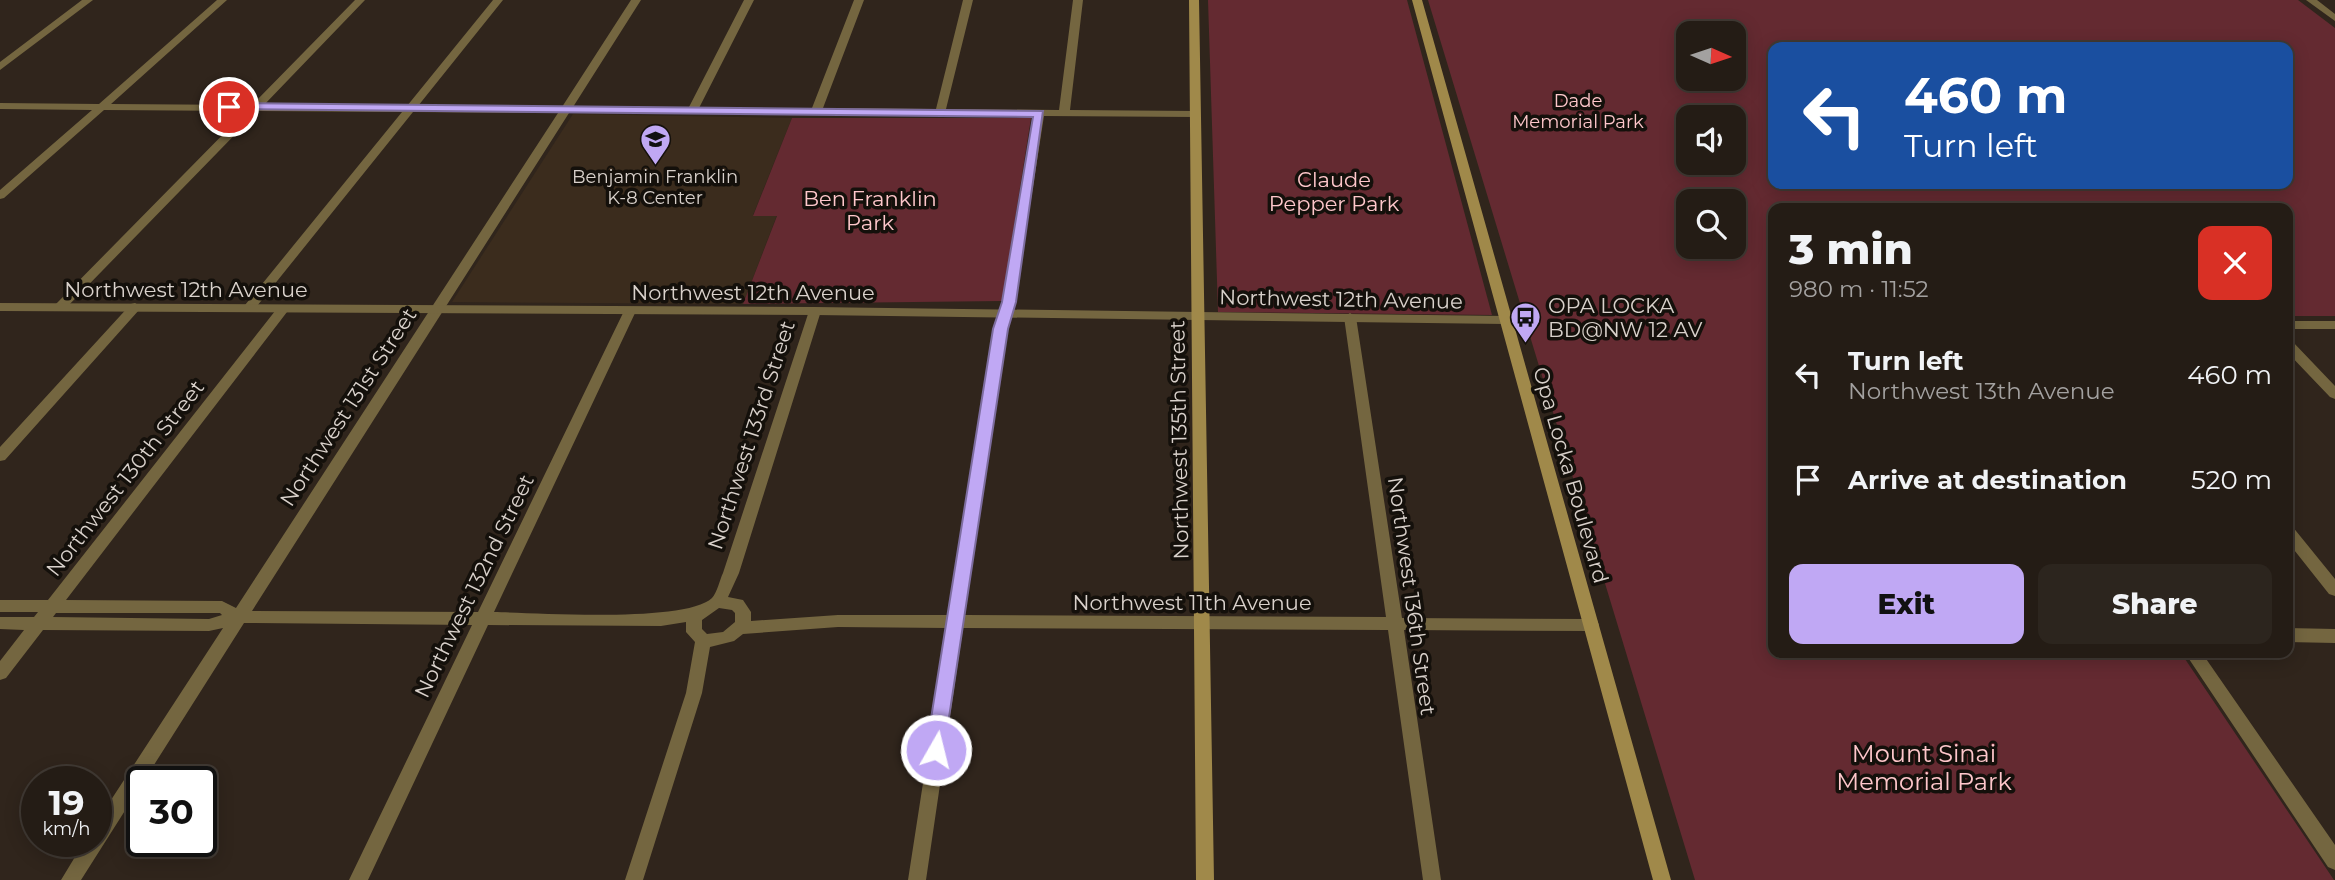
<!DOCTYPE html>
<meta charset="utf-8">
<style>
:root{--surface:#241c15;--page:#2c251e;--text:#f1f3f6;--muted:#a3a1a0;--line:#413a34;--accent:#c0a8f4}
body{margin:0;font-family:Montserrat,sans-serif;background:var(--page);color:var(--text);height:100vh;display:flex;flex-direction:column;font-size:26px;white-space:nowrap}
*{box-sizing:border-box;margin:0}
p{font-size:23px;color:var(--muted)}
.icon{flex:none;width:38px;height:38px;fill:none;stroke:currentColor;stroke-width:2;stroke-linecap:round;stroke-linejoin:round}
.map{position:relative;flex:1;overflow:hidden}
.panel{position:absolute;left:1768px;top:203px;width:525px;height:455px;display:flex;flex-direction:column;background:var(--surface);border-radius:14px;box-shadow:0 4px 18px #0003,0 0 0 2px var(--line)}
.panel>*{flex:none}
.top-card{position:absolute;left:1768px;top:42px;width:525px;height:147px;border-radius:14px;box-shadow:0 4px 18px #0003,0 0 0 2px var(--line);background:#1a4fa0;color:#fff;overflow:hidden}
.needle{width:46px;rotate:93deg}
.fabs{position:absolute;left:1676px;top:21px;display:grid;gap:14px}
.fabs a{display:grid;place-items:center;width:70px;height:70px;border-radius:14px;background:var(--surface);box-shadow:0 4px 18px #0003,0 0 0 2px var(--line);font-size:35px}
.speed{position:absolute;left:21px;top:766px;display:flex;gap:14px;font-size:35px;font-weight:700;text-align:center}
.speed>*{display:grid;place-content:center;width:91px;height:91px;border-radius:50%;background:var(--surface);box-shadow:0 4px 18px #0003,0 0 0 2px var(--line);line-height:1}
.speed small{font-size:18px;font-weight:400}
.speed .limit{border:4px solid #111;border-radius:10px;background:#fff;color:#111}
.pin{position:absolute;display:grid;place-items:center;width:60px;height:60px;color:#fff;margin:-30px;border:4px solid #fff;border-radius:50%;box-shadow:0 2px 7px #0007}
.me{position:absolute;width:77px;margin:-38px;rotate:8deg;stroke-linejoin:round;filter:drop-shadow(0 0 5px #0008)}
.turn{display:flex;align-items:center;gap:24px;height:147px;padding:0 21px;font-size:32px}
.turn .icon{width:91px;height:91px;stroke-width:2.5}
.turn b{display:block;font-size:49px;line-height:60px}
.round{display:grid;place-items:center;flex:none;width:74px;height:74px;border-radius:14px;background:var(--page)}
.overview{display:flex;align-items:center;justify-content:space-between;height:119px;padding:0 21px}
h1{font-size:42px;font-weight:800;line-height:52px}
.action{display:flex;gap:14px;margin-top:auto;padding:14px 21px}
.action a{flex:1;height:80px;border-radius:14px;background:var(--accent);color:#111;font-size:28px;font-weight:800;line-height:80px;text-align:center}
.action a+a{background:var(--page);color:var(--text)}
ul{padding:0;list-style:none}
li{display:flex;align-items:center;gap:21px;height:105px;padding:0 21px}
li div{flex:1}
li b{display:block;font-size:26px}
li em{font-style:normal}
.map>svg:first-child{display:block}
.built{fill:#3b2c1d}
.green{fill:#642a31;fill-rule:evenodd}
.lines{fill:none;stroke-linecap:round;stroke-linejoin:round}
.minor{fill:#746640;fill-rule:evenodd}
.tertiary{fill:#746640;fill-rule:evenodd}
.secondary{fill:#a0894a;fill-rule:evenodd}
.route{fill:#c0a8f4;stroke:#7d6d9f;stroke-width:2}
.labels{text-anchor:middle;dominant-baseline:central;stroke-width:7;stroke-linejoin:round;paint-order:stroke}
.far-park-label{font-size:18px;fill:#ffc7cb;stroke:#14100b}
.far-poi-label{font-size:18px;fill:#d9d1cb;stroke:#14100b}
.park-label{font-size:21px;fill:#ffc7cb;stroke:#14100b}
.street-label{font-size:21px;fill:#d9d1cb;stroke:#14100b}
.poi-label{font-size:21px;fill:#d9d1cb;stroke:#14100b;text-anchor:start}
.near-park-label{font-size:24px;fill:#ffc7cb;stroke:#14100b}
</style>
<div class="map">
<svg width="2335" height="880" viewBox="0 0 2335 880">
<rect width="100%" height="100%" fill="#30251c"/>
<path class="built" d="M573 114 792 118 753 215H777L743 304 452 302Z"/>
<path class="green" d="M1208 0H1407L1492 315 1218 312Z
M1428 0H2298L2335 28V316H2287V208H1773V653H2181L2334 880H1695ZM1689 33H1734V79H1689ZM1773 47H2287V184H1773ZM1689 117H1734V163H1689ZM1689 201H1734V247H1689Z
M792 118H1031L1002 301 743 304 777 216H753Z"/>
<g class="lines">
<path class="minor" d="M217 0H227L111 104 252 105 355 0H365L264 105 407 106 493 0H503L418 106 562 107 631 0H641L573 107H689L744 0H754L699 108H812L854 0H864L823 108 936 109 963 0H973L946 109 1059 110 1073 0H1083L1070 110 1195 111 1200 114 1195 117 1044 116 1015 302 1007 329 965 615 1386 617 1344 317 1350 313 1356 317 1402 618 1591 619 1597 620 1599 625 1597 630 1591 631 1404 630 1441 880H1423L1388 630 963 628 926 880H908L947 628 838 627 743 634 734 641 710 647 702 693 643 880H625L686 693 695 642 686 632V622L661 626 488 625 368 880H349L472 625 244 623 81 880H61L84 842H96V823L223 628 209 631 43 630 6 678 0 680V661L24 630 0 629V617H34L38 612H0V600H48L279 306H287L289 309 287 312 66 600 222 601 236 608 558 113 413 112 253 311H245L243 308 245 305 402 112 258 111 64 310H56L54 307 56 304 246 111 104 110 4 198 0 199V190L92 110 0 109V103L99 104ZM569 113 1033 116 1003 302 995 329 949 615H838L751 621V612L743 600 728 597 739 573 821 311 815 307 809 311 723 573C720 579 717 593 712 598 686 623 536 613 494 612L636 311 630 307 624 311 478 612 252 611ZM719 608 732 610 735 613V622L723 632 707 634 702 629V620ZM56 613H220L222 615 209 619 53 617Z
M135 303 141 307 139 310 5 460 0 461V447L131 304Z
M2287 321H2335V329H2287Z
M2287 340 2292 341 2335 386V399L2330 397 2287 352Z
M2287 524 2292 526 2335 579V596L2329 594 2287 541Z
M2287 628 2335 629V643L2287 642Z
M2185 653H2202L2335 845V870L2328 867Z"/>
<path class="tertiary" d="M82 0H93L0 70V62Z
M2306 0H2317L2335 14V21Z
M0 303 815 307 1505 316 1511 320 1505 324 815 315 0 311Z"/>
<path class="secondary" d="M1189 0H1199L1214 880H1196Z
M1412 0H1422L1671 880H1653Z"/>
</g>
<path class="route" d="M229 103 1043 111 1016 302 1008 329 943 757 936 759 929 757 926 750 993 329 1002 302 1033 117 225 109 224 107Z"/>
<defs>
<symbol id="school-pin" viewBox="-11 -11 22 30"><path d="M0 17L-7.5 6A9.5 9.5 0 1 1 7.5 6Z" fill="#c0a8f4" stroke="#14100b"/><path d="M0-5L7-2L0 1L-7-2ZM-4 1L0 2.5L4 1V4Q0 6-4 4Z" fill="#111"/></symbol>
<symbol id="bus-pin" viewBox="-11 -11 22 30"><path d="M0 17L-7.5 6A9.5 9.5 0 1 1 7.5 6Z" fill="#c0a8f4" stroke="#14100b"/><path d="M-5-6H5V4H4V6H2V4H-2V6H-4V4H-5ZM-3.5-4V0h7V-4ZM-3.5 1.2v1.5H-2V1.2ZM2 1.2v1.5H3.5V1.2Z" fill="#111"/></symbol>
</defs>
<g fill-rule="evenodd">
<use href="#school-pin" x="638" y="122" width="35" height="47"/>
<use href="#bus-pin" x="1508" y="300" width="35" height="47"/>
</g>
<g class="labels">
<g class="far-park-label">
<text x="1578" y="101">Dade<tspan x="1578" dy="21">Memorial Park</tspan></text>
</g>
<g class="far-poi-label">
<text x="655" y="177">Benjamin Franklin<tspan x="655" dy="21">K-8 Center</tspan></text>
</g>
<g class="park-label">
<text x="1334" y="179">Claude<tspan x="1334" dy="24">Pepper Park</tspan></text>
<text x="870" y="198">Ben Franklin<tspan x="870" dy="24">Park</tspan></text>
</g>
<g class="street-label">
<text x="186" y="289">Northwest 12th Avenue</text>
<text x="753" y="292">Northwest 12th Avenue</text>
<text transform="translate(1341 299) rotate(1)">Northwest 12th Avenue</text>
<text transform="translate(348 407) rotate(-57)">Northwest 131st Street</text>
<text transform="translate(751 435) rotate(-72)">Northwest 133rd Street</text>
<text transform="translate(1179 440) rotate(-91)">Northwest 135th Street</text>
<text transform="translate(1571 475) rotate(74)">Opa Locka Boulevard</text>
<text transform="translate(125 478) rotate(-52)">Northwest 130th Street</text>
<text transform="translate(474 586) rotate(-64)">Northwest 132nd Street</text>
<text transform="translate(1412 596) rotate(82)">Northwest 136th Street</text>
<text x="1192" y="602">Northwest 11th Avenue</text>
</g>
<g class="poi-label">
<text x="1548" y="305">OPA LOCKA<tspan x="1548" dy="24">BD@NW 12 AV</tspan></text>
</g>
<g class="near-park-label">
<text x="1924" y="753">Mount Sinai<tspan x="1924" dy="28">Memorial Park</tspan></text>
</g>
</g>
</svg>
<div class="fabs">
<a><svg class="needle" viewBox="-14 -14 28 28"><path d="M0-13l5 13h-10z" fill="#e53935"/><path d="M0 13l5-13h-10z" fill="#a3a1a0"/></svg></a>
<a><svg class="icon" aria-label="sound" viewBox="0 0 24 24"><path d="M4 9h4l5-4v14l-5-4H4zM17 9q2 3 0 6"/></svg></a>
<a><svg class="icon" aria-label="search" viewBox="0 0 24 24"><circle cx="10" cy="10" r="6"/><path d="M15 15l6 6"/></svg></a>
</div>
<div class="speed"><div>19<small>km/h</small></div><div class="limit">30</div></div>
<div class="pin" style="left:229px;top:107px;background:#d93025"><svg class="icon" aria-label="arrive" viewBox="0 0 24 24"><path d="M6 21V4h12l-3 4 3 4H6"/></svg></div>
<svg class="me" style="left:936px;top:750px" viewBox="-20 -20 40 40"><circle r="17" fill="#c0a8f4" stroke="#fff" stroke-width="3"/><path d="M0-11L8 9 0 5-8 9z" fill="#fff"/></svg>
<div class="top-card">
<div class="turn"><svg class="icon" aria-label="left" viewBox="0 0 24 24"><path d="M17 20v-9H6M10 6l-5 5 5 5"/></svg><div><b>460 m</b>Turn left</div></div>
</div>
<section class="panel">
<div class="overview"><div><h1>3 min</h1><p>980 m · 11:52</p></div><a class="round" style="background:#d93025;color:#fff"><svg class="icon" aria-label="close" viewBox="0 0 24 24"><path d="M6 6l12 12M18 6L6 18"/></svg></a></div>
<ul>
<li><svg class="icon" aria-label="left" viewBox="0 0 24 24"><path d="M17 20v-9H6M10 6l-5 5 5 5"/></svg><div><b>Turn left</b><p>Northwest 13th Avenue</p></div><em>460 m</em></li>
<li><svg class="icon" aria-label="arrive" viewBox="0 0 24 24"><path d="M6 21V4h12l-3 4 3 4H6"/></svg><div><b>Arrive at destination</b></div><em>520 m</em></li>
</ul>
<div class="action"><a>Exit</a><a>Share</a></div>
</section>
</div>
